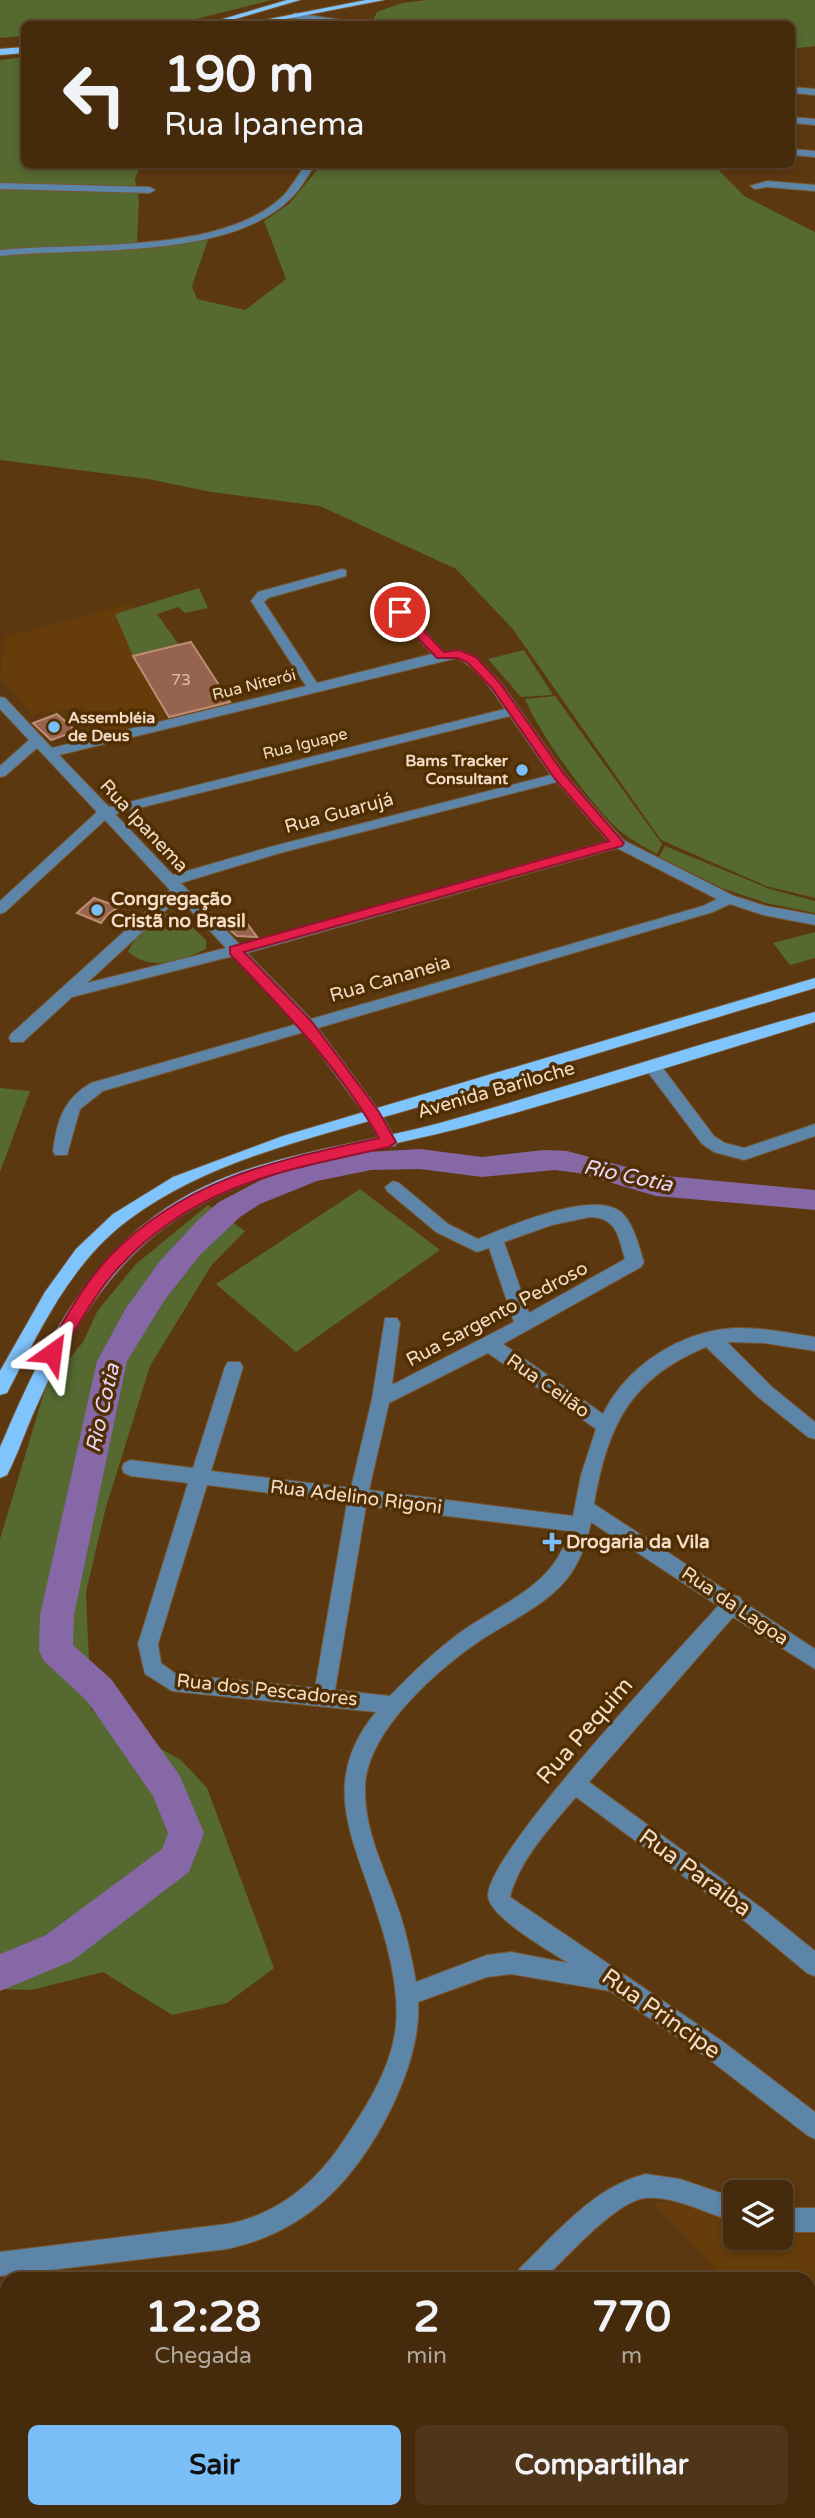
<!DOCTYPE html>
<html lang="pt">
<meta charset="utf-8">
<style>
:root{--surface:#452a0c;--page:#4f361a;--text:#f1f3f6;--muted:#b0a79d;--line:#5d462d;--accent:#7abef8}
body{margin:0;font-family:"Varela Round",sans-serif;background:var(--page);color:var(--text);height:100vh;display:flex;flex-direction:column;font-size:26px;white-space:nowrap}
*{box-sizing:border-box;margin:0}
p{font-size:23px;color:var(--muted)}
.icon{flex:none;width:38px;height:38px;fill:none;stroke:currentColor;stroke-width:2;stroke-linecap:round;stroke-linejoin:round}
.map{position:relative;flex:1;overflow:hidden}
.side{position:absolute;left:0px;top:2272px;width:816px;height:247px;display:flex;flex-direction:column;background:var(--surface);border-radius:21px 21px 0 0;box-shadow:0 4px 10px #0003,0 0 0 2px var(--line)}
.side>*{flex:none}
.guide{position:absolute;left:21px;top:21px;width:774px;height:147px;border-radius:10px;box-shadow:0 4px 10px #0003,0 0 0 2px var(--line);background:#452a0c;color:var(--text);overflow:hidden}
.tools{position:absolute;left:723px;top:2180px;display:grid;gap:14px}
.tools a{display:grid;place-items:center;width:70px;height:70px;border-radius:10px;background:var(--surface);box-shadow:0 4px 10px #0003,0 0 0 2px var(--line);font-size:35px}
.pin{position:absolute;display:grid;place-items:center;width:60px;height:60px;color:#fff;margin:-30px;border:4px solid #fff;border-radius:50%;box-shadow:0 2px 7px #0007}
.me{position:absolute;width:77px;margin:-38px;rotate:31deg;stroke-linejoin:round;filter:drop-shadow(0 0 5px #0008)}
.turn{display:flex;align-items:center;gap:24px;height:147px;padding:0 28px;font-size:32px}
.turn .icon{width:91px;height:91px;stroke-width:2.5}
.turn b{display:block;font-size:49px;line-height:60px}
.eta{display:flex;justify-content:space-evenly;align-items:center;height:119px;text-align:center}
.eta b{font-size:42px;font-weight:700;line-height:49px}
.primary-button{display:flex;gap:14px;margin-top:auto;padding:14px 28px}
.primary-button a{flex:1;height:80px;border-radius:10px;background:var(--accent);color:#111;font-size:28px;font-weight:700;line-height:80px;text-align:center}
.primary-button a+a{background:var(--page);color:var(--text)}
.map>svg:first-child{display:block}
.built{fill:#663d0a}
.green{fill:#556931}
.lines{fill:none;stroke-linecap:round;stroke-linejoin:round}
.river{fill:#8568a5;fill-rule:evenodd}
.building{fill:#96644e;stroke:#c08b73;stroke-width:2}
.minor-casing{stroke:#775631;stroke-width:2}
.major-casing{stroke:#775631;stroke-width:2}
.minor{fill:#5c85a8;fill-rule:evenodd}
.major{fill:#80c4fe;fill-rule:evenodd}
.route{fill:#e11d48;stroke:#92132f;stroke-width:2}
.poi-dot{fill:#7abef8;stroke:#502e02;stroke-width:2.5}
.labels{text-anchor:middle;dominant-baseline:central;stroke-width:7;stroke-linejoin:round;paint-order:stroke}
.number-label{font-size:16px;fill:#dcbfaa}
.far-street-label{font-size:16px;fill:#f3ddc8;stroke:#502e02}
.far-poi-label{font-size:16px;font-weight:bold;fill:#f3ddc8;stroke:#502e02;text-anchor:start}
.street-label{font-size:19px;fill:#f3ddc8;stroke:#502e02}
.poi-label{font-size:19px;font-weight:bold;fill:#f3ddc8;stroke:#502e02;text-anchor:start}
.water-label{font-size:21px;font-style:italic;fill:#e7d7fb;stroke:#502e02}
.near-street-label{font-size:23px;fill:#f3ddc8;stroke:#502e02}
</style>
<div class="map">
<svg width="815" height="2518" viewBox="0 0 815 2518">
<rect width="100%" height="100%" fill="#5c3810"/>
<path class="built" d="M131 603 165 645 133 657 170 718 102 734 82 707 31 714 0 677 5 637Z
M652 2201 692 2206 735 2219V2238H780L781 2229 815 2234V2373L809 2366 808 2278H725Z"/>
<path class="green" d="M0 0H272L176 24H24V36L0 38Z
M427 0H815V46L791 49V24H371L377 12 402 3Z
M24 57V164L141 165 135 179 139 199 137 245 208 240 192 286 197 299 245 310 286 279 264 221 289 204 321 165H714L744 196 815 232V898L766 886 661 840 512 628 456 569 320 506 211 492 148 479 0 460V60Z
M199 588 208 608 185 613 178 607 157 614 179 645 133 656 115 614Z
M524 650 553 695 521 697 488 659Z
M555 696 662 844 657 854C646 848 634 842 624 834 596 813 538 732 525 699Z
M665 846 770 889 815 901V913L766 903 724 889 659 857Z
M163 913 182 917 206 940V949C180 961 152 972 128 952 135 938 147 920 163 913Z
M815 932V958L790 965 773 943Z
M0 1088 30 1091 0 1172Z
M360 1189 440 1250 296 1352 216 1284Z
M208 1205 245 1231 211 1266 150 1366 106 1507 86 1592 91 1710 181 1760 207 1788 274 1968 227 2003 172 2015 103 1972 31 1990 0 1989V1539L46 1386 83 1342 98 1310 136 1264Z"/>
<g class="lines">
<path class="river" d="M420 1149 482 1157 544 1150 567 1151 656 1175 815 1190V1210L656 1196 578 1173 555 1170 482 1177 420 1169 371 1170 317 1181 260 1204 240 1217 200 1255 164 1301 127 1361 74 1615 73 1645 111 1679 180 1776 204 1833 189 1872 72 1961 0 1991V1954L46 1935 162 1849 168 1833 153 1796 87 1701 44 1661 39 1651 40 1615 97 1361 126 1308 160 1261 199 1219 219 1202 259 1181 298 1166 350 1153Z"/>
</g>
<path class="building" d="M191 642 230 702 169 717 133 656Z
M57 714 76 731 51 740 33 723Z
M94 898 119 907 108 914 101 923 77 913Z
M244 919 257 937 237 936 223 924Z"/>
<g class="lines">
<defs>
<path id="minor" d="M294 13 349 21 353 24H335L291 18Z
M791 87 815 89V95L791 93Z
M791 117 815 119V125L791 123Z
M791 149 815 151V157L791 155Z
M306 164H315C308 176 300 190 290 199 228 261 82 247 0 256V250C80 242 224 255 284 195 292 186 299 174 306 164Z
M767 181 815 185V191L767 187 755 189 750 186Z
M0 183 150 187 155 190 150 193 0 189Z
M342 569 346 570V576L268 598 264 602 317 683 432 654 394 612 400 608 405 609 444 652 459 650 476 657 501 683 565 774 623 840 734 896 766 906 815 915V925L763 915 730 904 713 912 318 1028 380 1112 397 1142 395 1146H383L368 1119 304 1032 103 1091 80 1109 67 1155H55L53 1151C57 1121 63 1099 91 1083L297 1024 233 956 72 997 23 1042H11L9 1038 11 1034 170 890 105 820 5 912 0 914V901L97 812 37 748 5 776 0 777V766L29 740 0 709V697L5 698 52 748 306 686 251 601 258 592ZM457 658C478 668 492 690 505 709L109 807 59 755ZM510 716 551 775 270 847 173 875 115 814ZM557 782 608 841 240 945 181 883 280 853ZM617 848 717 899 703 906 311 1019 247 953ZM179 898 226 948 87 983Z
M653 1062 659 1063 714 1136 725 1143 744 1148 815 1124V1136L744 1160 714 1152 702 1144 647 1071 645 1067 647 1063Z
M393 1181 399 1183 448 1224 478 1239C507 1227 595 1188 622 1213 634 1224 639 1247 644 1262L641 1267 503 1344 603 1414C626 1366 681 1331 734 1328 761 1327 788 1333 815 1337V1351L764 1343 727 1342 772 1387 815 1422V1439L808 1437 758 1397 706 1347C629 1379 608 1426 594 1504L733 1595 740 1597 742 1601 815 1649V1669L733 1617 589 1782 763 1909 815 1951V1976L807 1973 747 1923 576 1797C552 1825 519 1860 510 1897L722 2041 815 2112V2139L807 2135 706 2057 610 1991 511 1974 487 1977 418 2002C422 2065 373 2157 327 2198 299 2224 264 2241 227 2249L0 2276V2252L227 2224C277 2215 317 2182 344 2140 367 2106 392 2067 396 2025 399 1989 389 1950 378 1916 355 1841 317 1783 376 1712L172 1691 145 1674 138 1644 188 1483 131 1476 124 1473 122 1468 124 1463 131 1460 193 1468 225 1367 228 1362H240L243 1367 211 1471 351 1488 372 1399 385 1318H397L400 1323 392 1385 514 1322 489 1248 477 1252 436 1232 387 1191 385 1187ZM590 1217C618 1218 618 1237 625 1259L529 1313 504 1242 552 1225ZM488 1353 596 1429 581 1475 573 1516 369 1490 389 1403ZM207 1485 347 1503 315 1688 176 1674 161 1663 158 1644ZM366 1506 569 1531C555 1587 500 1603 458 1634 434 1652 411 1674 390 1696L335 1690ZM591 1522 718 1606C679 1650 487 1852 488 1896 489 1917 550 1951 568 1963L511 1952 487 1955 416 1982C412 1959 407 1936 400 1914 386 1871 364 1833 365 1787 367 1730 439 1668 484 1638 512 1620 544 1606 566 1580 580 1563 587 1542 591 1522Z
M646 2174 680 2179 735 2198V2222C708 2214 675 2196 646 2198 617 2200 566 2258 545 2278H516L519 2269C556 2234 594 2186 646 2174Z
M780 2208H815V2232H780Z
M815 2413V2455L808 2454V2415Z
M137 2511H183L180 2518H134Z
M635 2511H665L662 2518H632Z"/>
<path id="major" d="M287 0H300L218 24H206Z
M366 0H384L260 24H244Z
M24 47V53L0 55V49Z
M815 978V988C682 1028 549 1068 415 1108 318 1137 209 1159 127 1221 70 1264 39 1332 7 1393L0 1395V1371L45 1292 76 1249 113 1214 173 1177 283 1136Z
M815 1012V1022C702 1057 590 1092 476 1124 362 1156 228 1163 139 1249 94 1291 63 1347 38 1403 27 1426 19 1452 7 1475L0 1478V1447L5 1436C40 1354 82 1269 155 1216 237 1155 344 1149 440 1123 565 1088 689 1046 815 1012Z"/>
</defs>
<use href="#minor" class="minor-casing"/>
<use href="#major" class="major-casing"/>
<use href="#minor" class="minor"/>
<use href="#major" class="major"/>
</g>
<path class="route" d="M400 609 404 610 444 652 459 650 476 657 500 683 564 774 624 843 622 846 244 952 312 1022 379 1112 396 1142 389 1147C286 1170 196 1184 121 1265 95 1292 78 1327 58 1358H47L44 1353 47 1349C66 1318 84 1283 110 1256 187 1177 276 1161 379 1138 340 1069 285 1011 230 954V947L609 841 555 779 492 688 467 662 457 658H437L396 615 394 612Z"/>
<g class="poi-dot">
<circle cx="54" cy="727" r="7"/>
<circle cx="522" cy="770" r="7"/>
<circle cx="97" cy="910" r="7"/>
<path d="M548.5 1531.5h7v7h7v7h-7v7h-7v-7h-7v-7h7z"/>
</g>
<g class="labels">
<g class="number-label">
<text x="181" y="680">73</text>
</g>
<g class="far-street-label">
<text transform="translate(254 685) rotate(-14)">Rua Niterói</text>
<text transform="translate(305 744) rotate(-14)">Rua Iguape</text>
</g>
<g class="far-poi-label">
<text x="68" y="718">Assembléia<tspan x="68" dy="18">de Deus</tspan></text>
<text x="508" y="761" text-anchor="end">Bams Tracker<tspan x="508" dy="18">Consultant</tspan></text>
</g>
<g class="street-label">
<text transform="translate(339 813) rotate(-15)">Rua Guarujá</text>
<text transform="translate(144 826) rotate(47)">Rua Ipanema</text>
<text transform="translate(390 979) rotate(-16)">Rua Cananeia</text>
<text transform="translate(496 1090) rotate(-16)">Avenida Bariloche</text>
<text transform="translate(497 1314) rotate(-28)">Rua Sargento Pedroso</text>
<text transform="translate(548 1386) rotate(35)">Rua Ceilão</text>
<text transform="translate(356 1497) rotate(7)">Rua Adelino Rigoni</text>
<text transform="translate(735 1606) rotate(34)">Rua da Lagoa</text>
<text transform="translate(267 1690) rotate(6)">Rua dos Pescadores</text>
</g>
<g class="poi-label">
<text x="111" y="899">Congregação<tspan x="111" dy="22">Cristã no Brasil</tspan></text>
<text x="566" y="1542">Drogaria da Vila</text>
</g>
<g class="water-label">
<text transform="translate(628 1176) rotate(12)">Rio Cotia</text>
<text transform="translate(103 1408) rotate(-77)">Rio Cotia</text>
</g>
<g class="near-street-label">
<text transform="translate(585 1731) rotate(-49)">Rua Pequim</text>
<text transform="translate(695 1873) rotate(36)">Rua Paraíba</text>
<text transform="translate(661 2014) rotate(35)">Rua Principe</text>
</g>
</g>
</svg>
<div class="tools">
<a><svg class="icon" aria-label="layers" viewBox="0 0 24 24"><path d="M12 4l9 5-9 5-9-5zM3 14l9 5 9-5"/></svg></a>
</div>
<div class="pin" style="left:400px;top:612px;background:#d93025"><svg class="icon" aria-label="arrive" viewBox="0 0 24 24"><path d="M6 21V4h12l-3 4 3 4H6"/></svg></div>
<svg class="me" style="left:52px;top:1353px" viewBox="-20 -20 40 40"><path d="M0-17L14 15 0 8-14 15z" fill="#e11d48" stroke="#fff" stroke-width="4"/></svg>
<div class="guide">
<div class="turn"><svg class="icon" aria-label="left" viewBox="0 0 24 24"><path d="M17 20v-9H6M10 6l-5 5 5 5"/></svg><div><b>190 m</b>Rua Ipanema</div></div>
</div>
<section class="side">
<div class="eta">
<div><b>12:28</b><p>Chegada</p></div>
<div><b>2</b><p>min</p></div>
<div><b>770</b><p>m</p></div>
</div>
<div class="primary-button"><a>Sair</a><a>Compartilhar</a></div>
</section>
</div>
